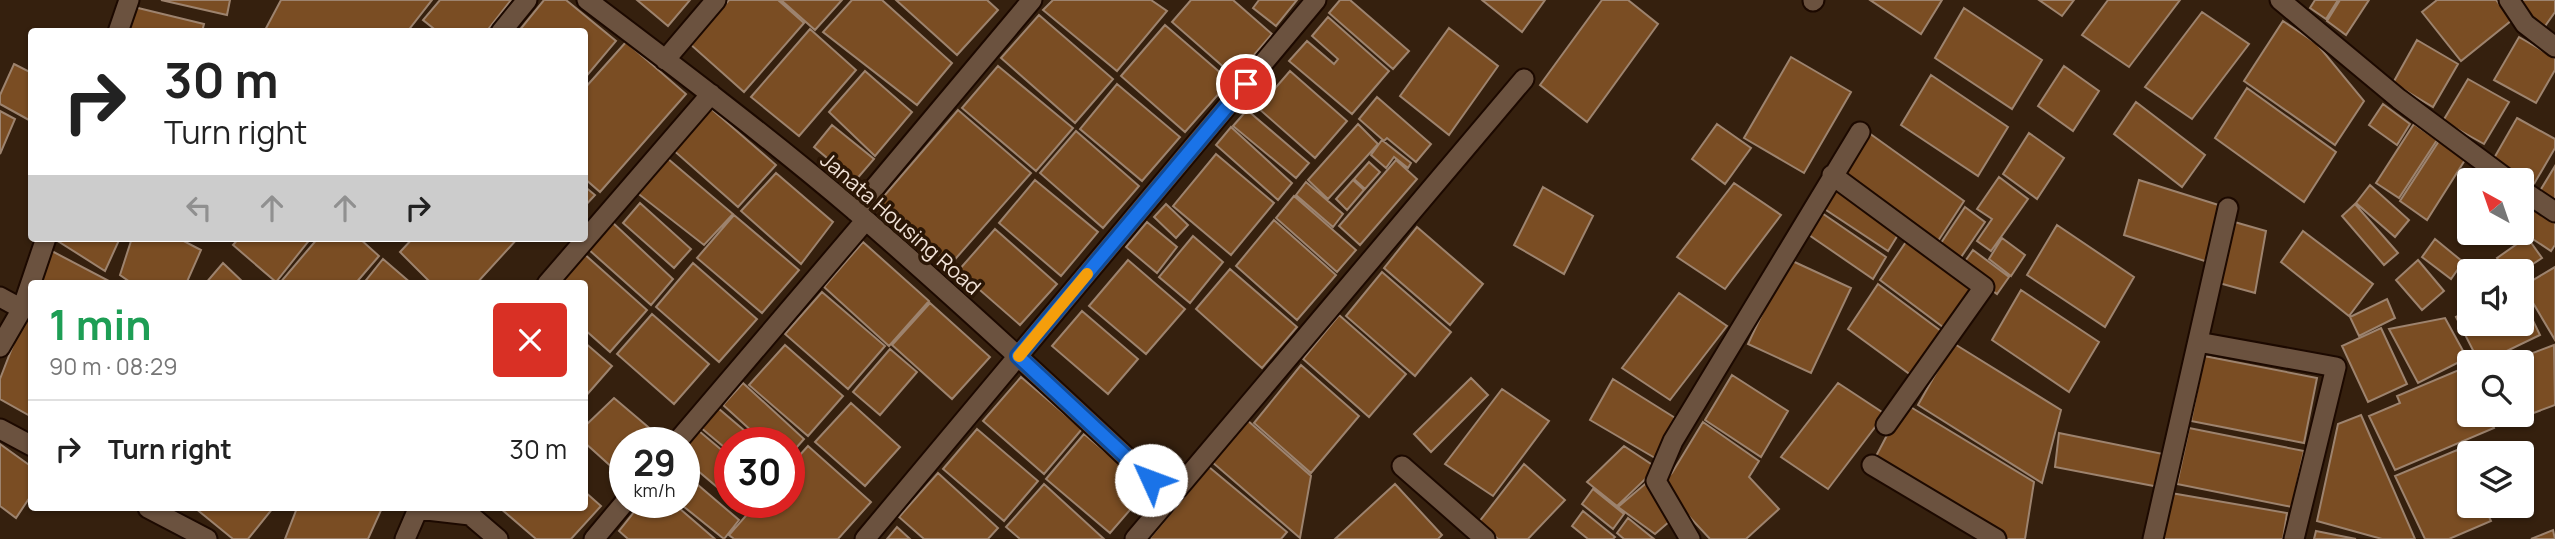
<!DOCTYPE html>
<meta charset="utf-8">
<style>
:root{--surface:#fff;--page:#f2f2f2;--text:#222;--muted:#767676;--line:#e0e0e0}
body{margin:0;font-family:Manrope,sans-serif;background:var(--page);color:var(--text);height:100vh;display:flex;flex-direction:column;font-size:26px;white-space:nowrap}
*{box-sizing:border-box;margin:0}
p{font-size:23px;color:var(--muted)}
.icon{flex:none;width:38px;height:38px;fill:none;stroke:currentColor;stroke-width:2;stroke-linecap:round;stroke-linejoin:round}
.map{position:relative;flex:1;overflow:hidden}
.details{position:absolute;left:28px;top:280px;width:560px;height:231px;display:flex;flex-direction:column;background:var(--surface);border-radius:7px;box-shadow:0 2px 5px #0004}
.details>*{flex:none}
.guide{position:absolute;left:28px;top:28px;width:560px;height:214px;border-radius:7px;box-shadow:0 2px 5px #0004;background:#fff;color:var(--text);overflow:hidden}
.needle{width:46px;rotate:320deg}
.buttons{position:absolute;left:2457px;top:168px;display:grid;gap:14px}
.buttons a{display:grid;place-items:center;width:77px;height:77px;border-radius:7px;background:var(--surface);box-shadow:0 2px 5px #0004;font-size:35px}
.speed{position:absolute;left:609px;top:427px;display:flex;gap:14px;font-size:35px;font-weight:700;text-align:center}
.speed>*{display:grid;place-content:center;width:91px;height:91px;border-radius:50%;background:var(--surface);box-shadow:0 2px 5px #0004;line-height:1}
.speed small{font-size:18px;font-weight:400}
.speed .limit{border:10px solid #d22;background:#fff;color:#111}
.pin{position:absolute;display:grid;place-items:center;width:60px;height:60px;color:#fff;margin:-30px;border:4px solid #fff;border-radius:50%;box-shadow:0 2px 7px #0007}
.me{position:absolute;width:77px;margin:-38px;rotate:313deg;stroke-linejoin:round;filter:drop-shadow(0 0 5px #0008)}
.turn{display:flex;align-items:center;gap:24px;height:147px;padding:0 21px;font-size:32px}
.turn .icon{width:91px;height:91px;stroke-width:2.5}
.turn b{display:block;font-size:49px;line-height:60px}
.lanes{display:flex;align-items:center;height:66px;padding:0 21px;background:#0003;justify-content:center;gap:35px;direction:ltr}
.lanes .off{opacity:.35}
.round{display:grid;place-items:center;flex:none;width:74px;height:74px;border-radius:7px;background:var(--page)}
.head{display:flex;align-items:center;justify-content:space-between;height:119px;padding:0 21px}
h1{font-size:42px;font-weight:700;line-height:52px;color:#1e9e55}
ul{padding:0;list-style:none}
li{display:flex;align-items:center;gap:21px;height:98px;padding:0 21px;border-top:2px solid var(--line)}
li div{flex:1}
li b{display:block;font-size:26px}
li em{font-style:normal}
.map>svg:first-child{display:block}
.building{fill:#7a4d23;stroke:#9d836e;stroke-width:2}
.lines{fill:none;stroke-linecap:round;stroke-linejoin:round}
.minor-casing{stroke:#1c0900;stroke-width:23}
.minor{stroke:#6b523f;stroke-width:19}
.route-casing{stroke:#114b97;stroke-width:18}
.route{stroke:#1a73e8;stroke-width:12}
.slow{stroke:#f59e0b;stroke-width:12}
.labels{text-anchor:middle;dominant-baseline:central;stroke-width:7;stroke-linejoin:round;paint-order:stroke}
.street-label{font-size:21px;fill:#f1e2d7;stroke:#2b1605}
</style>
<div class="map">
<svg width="2555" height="539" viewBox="0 0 2555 539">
<rect width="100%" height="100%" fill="#35200e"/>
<path class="building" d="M161 0H230L227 15Z
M281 0H432L407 32H264Z
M440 0H511L486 32H438L423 20Z
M544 0H566L616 41 584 79V32H518Z
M637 0H690L668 26Z
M729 0H778L804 23 744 92 690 44Z
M781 0H842L815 30Z
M852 0H882L952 63 917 105 823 32Z
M896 0H987L998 10 957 55Z
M1053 0H1151L1167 11 1117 71 1043 10Z
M1191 0H1233L1272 34 1235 77 1172 22Z
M1259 0H1297L1276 26 1253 8Z
M1340 0H1350L1409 51 1393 69 1329 13Z
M1482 0H1545L1522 32Z
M1602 0H1628L1658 24 1587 122 1540 85Z
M1870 0H1942L1921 34Z
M2039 0H2074L2062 16Z
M2108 0H2180L2129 67 2082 35Z
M2315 0H2338L2326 19 2310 8Z
M2340 0H2369L2346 35 2327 21Z
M2437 0H2496L2512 20 2461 61 2422 12Z
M2520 0H2555V12L2543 29 2525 12Z
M134 7 204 24 202 32H121Z
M1964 8 2042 60 2012 109 1935 58Z
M2202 12 2249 44 2192 119 2145 87Z
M1039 15 1113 79 1075 123 1001 58Z
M1328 17 1389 71 1352 114 1289 61 1307 41 1334 64 1338 59 1312 36Z
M2283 21 2317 44 2364 101 2335 145 2244 81Z
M1165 25 1230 81 1185 132 1121 76Z
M1449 28 1498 66 1449 135 1400 96Z
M810 29 856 70 799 136 751 97Z
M2519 37 2555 58V70L2536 103 2494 80Z
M2417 40 2458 64 2433 107 2393 83Z
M626 42 686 94 600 192 584 178V89Z
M1791 57 1851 92 1804 173 1744 138Z
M14 64 32 73V114L29 120 0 104V95Z
M998 66 1073 128 1036 171 962 108Z
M2064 66 2099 91 2073 131 2038 106Z
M865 71 912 112 875 156 829 112Z
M1290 71 1347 121 1315 158 1258 108Z
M1931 75 2008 127 1978 176 1901 125Z
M2468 79 2509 102 2484 144 2443 121Z
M1117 84 1180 137 1142 181 1080 129Z
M2247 88 2336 152 2304 202 2215 138Z
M1377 97 1431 144 1416 162 1387 138 1384 141 1359 119Z
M2136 102 2205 155 2182 187 2114 134Z
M2383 104 2410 124 2397 145 2369 125Z
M709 107 776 165 738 207 672 149Z
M958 110 1031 173 950 265 878 203Z
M1247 110 1309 163 1296 178 1233 126Z
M0 111 15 119 0 154Z
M2517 118 2555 139V148L2534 184 2493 160Z
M1358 124 1378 144 1328 199 1308 180Z
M1717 124 1751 148 1725 184 1692 159Z
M2414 124 2437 140 2399 198 2376 183Z
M832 125 874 159 855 181 814 147Z
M1231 127 1292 183 1278 200 1216 145Z
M1076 131 1139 186 1103 228 1040 173Z
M1869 133 1964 201 1936 244 1841 176Z
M2029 133 2064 158 2037 199 2003 174Z
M1382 140 1411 163 1408 168 1394 157 1386 168 1371 155Z
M2439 141 2465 160 2427 220 2400 201Z
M1216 154 1274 203 1231 255 1173 206Z
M667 158 733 214 704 245 636 192Z
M1396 160 1417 179 1360 245 1339 226Z
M1369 162 1380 172 1365 189 1354 179Z
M2555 166V204L2538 194Z
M776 173 833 222 801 264 741 211Z
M1999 177 2028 199 1991 251 1977 241 1992 219 1977 209Z
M1035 180 1098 232 1061 276 999 223Z
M1353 180 1364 190 1347 210 1336 199Z
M2139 180 2228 208 2214 264 2124 235Z
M1306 182 1343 214 1333 227 1296 195Z
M1734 183 1781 215 1725 289 1677 257Z
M1834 184 1901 230 1888 251 1820 206Z
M2370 185 2409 220 2395 237 2356 203Z
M584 186 595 195 584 207Z
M1543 187 1593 216 1564 274 1514 245Z
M1294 196 1356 250 1337 272 1276 218Z
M2522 202 2555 223V245L2551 251 2522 232Z
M640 203 691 249 674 268 623 223Z
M1166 204 1188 225 1176 238 1154 217Z
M2355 204 2398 253 2384 265 2342 216Z
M1965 207 1985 222 1957 263 1937 249Z
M1819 211 1886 257 1873 279 1806 233Z
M734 215 799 270 762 313 697 258Z
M1274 220 1336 275 1297 320 1236 266Z
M2231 221 2266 231 2255 293 2219 283Z
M612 222 673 279 651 305 588 249Z
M1147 222 1177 247 1157 273 1126 247Z
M2057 225 2134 277 2105 327 2027 275Z
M1417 227 1483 284 1450 325 1384 268Z
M995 229 1057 284 1020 325 958 271Z
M2303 231 2373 284 2349 316 2281 262Z
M1193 236 1223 262 1190 303 1159 277Z
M1910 236 1976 286 1947 330 1880 280Z
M2527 237 2542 258 2522 271H2506L2497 258Z
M53 238H120L105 271Z
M132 238H178L201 250 186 284H133L120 275Z
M239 238H311L276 282 233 245Z
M318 238H359L379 256 355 284H279Z
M413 238H518L476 284H432L400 252Z
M2002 238 2025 255 2011 276 1989 259Z
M2435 239 2463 262 2451 279 2422 257Z
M863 242 929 301 889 346 824 287Z
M46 248 109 281 108 284H35Z
M1973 250 2009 277 1997 294 1961 267Z
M582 252 647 310 610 352 584 329V284H554Z
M383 259 412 284H363Z
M1788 259 1851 288 1811 373 1748 344Z
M1128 260 1185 309 1146 354 1089 306Z
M2418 260 2444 291 2422 310 2396 280Z
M223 263 245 284H205Z
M693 263 757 319 719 362 656 307Z
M2555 267V340L2523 286Z
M1230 269 1297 327 1262 368 1196 309Z
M1382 272 1451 332 1415 376 1346 316Z
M1878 284 1945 334 1915 378 1848 329Z
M2021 290 2099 342 2069 392 1992 340Z
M822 292 885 346 848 389 785 334Z
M1679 293 1727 326 1670 400 1622 368Z
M2522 298 2540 335 2484 362H2479L2456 317 2469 310V324H2522Z
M2387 299 2395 318 2359 336 2350 317Z
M930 303 990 357 952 399 892 345Z
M1082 311 1138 359 1108 394 1052 346Z
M652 314 709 364 674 404 617 354Z
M1339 315 1406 374 1369 417 1303 359Z
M24 317 32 322V417L0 399V379Z
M2445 318 2467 358 2418 383 2389 329Z
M2381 328 2407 384 2368 402 2342 346Z
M584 342 612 366 584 398Z
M1953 343 2061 410 2042 483 1918 405Z
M785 345 843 396 808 436 749 385Z
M2554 345 2555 405 2501 425 2497 415H2522V362H2509Z
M890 349 917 372 880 415 853 392Z
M2204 356 2317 378 2304 443 2191 421Z
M1301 365 1359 416 1311 473 1254 423Z
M2466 367 2469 374V415H2488L2494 428 2395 470 2369 416 2400 403 2397 396Z
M1732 375 1788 411 1761 457 1705 420Z
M1021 377 1082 429 1044 474 983 421Z
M1471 378 1488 395 1431 452 1414 434Z
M1613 379 1680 421 1655 458 1590 420Z
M743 383 804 439 789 456V443H765L723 405Z
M1838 383 1885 414 1828 489 1781 457Z
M1502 389 1549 421 1493 496 1445 464Z
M614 398 667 443H625V479L584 442V427Z
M851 403 900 447 865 486 815 442Z
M1904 403 2034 482 2025 539H2005L1874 460Z
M718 408 759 443H730V452L700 427Z
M2361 415 2415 539H2382L2317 521 2338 424Z
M1247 420 1311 476 1300 538 1212 462Z
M1703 422 1759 461 1749 477 1779 509 1746 539H1710L1660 485 1672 473Z
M2189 428 2304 451 2292 507 2177 484Z
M977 429 1038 481 1004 521 943 469Z
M699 431 730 457V498L684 459V448Z
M2059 433 2163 454 2159 487 2055 467Z
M1084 434 1149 488 1110 533 1046 479Z
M0 444 32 467V494L16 518 0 506Z
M808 446 871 502 838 539H734L729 535 758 502H789V467Z
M1624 446 1657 468 1617 506 1587 482Z
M2457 450 2469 475V506H2484L2491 521 2449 539H2425L2395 476Z
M1524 464 1565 500 1528 539H1498L1479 522Z
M1209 467 1287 532 1281 539H1149Z
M684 473 739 520 724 539 678 502H684Z
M938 473 998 528 988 539H924L899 517Z
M1651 479 1670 521 1655 534 1618 507Z
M1044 484 1104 539H1020L1006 527Z
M1395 484 1442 535 1438 539H1335Z
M1593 489 1624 514 1613 529 1582 504Z
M584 491 601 506 571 539H536L500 508H584Z
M2171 493 2287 513 2283 539H2163Z
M642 502H672L715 539H628L619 531Z
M195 508H273L248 539H233Z
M297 508H382L368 539H285Z
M1583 511 1615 537 1613 539H1588L1572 526Z
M1628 518 1654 539H1624L1617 533Z
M897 527 910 539H887Z
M2553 530 2555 539H2531Z
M2316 531 2356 539H2314Z"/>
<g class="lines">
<defs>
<path id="minor" d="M587 0C677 68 767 136 853 209 961 302 1066 400 1170 498
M2280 0 2399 99 2508 180
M2509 0 2525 24 2555 47
M1813 1 1814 0
M118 32 129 0
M501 32 527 0
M665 60 716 0
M1832 175 1984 287 1886 425
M2522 190 2555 212
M855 211 1032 0
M547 284 711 94
M0 297 22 309
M2198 342 2336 367 2294 539
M0 347 22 309 46 238
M0 429 32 446
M676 443 865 221
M1872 465 1996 539
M1402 466 1485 539
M148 508 207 539
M405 539 418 509 470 515 498 539
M594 539 625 502
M865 539 1316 0
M1135 539 1524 79
M1690 539 1656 481 1673 441 1860 132
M2153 539 2228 208"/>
</defs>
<use href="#minor" class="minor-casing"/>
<use href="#minor" class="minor"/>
</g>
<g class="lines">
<defs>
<path id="route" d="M1151 480 1018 356 1246 84"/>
</defs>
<use href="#route" class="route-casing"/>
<use href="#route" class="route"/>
<path class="slow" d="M1019 356 1087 274"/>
</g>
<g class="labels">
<g class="street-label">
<text transform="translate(901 223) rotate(41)">Janata Housing Road</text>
</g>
</g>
</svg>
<div class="buttons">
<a><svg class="needle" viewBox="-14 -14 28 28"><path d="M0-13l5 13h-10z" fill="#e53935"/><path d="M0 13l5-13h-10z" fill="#767676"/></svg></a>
<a><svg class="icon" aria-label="sound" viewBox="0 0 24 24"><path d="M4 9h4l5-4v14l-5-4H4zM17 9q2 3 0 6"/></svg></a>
<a><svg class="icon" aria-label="search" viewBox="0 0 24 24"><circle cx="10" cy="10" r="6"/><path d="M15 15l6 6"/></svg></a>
<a><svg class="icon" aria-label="layers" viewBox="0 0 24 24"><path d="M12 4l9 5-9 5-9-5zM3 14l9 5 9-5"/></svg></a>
</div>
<div class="speed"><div>29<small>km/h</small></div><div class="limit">30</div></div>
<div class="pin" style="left:1246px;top:84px;background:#d93025"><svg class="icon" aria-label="arrive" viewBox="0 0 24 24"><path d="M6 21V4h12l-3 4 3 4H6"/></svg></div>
<svg class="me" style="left:1151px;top:480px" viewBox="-20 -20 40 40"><circle r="19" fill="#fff"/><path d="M0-13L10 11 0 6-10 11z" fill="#1a73e8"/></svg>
<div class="guide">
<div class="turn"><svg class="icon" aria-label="right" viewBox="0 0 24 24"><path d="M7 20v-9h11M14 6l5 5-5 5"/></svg><div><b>30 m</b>Turn right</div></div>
<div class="lanes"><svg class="icon off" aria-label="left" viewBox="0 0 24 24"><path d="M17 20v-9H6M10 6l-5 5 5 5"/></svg><svg class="icon off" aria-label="ahead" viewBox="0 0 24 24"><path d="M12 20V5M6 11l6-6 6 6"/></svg><svg class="icon off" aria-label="ahead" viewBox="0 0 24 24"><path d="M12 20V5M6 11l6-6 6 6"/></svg><svg class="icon" aria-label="right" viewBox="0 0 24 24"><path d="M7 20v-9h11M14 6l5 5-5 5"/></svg></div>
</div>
<section class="details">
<div class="head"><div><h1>1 min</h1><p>90 m · 08:29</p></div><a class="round" style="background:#d93025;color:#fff"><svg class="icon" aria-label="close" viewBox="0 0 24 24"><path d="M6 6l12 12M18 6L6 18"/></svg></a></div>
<ul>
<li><svg class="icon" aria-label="right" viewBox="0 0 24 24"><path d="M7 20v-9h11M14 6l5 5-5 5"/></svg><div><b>Turn right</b></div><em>30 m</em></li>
</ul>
</section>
</div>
